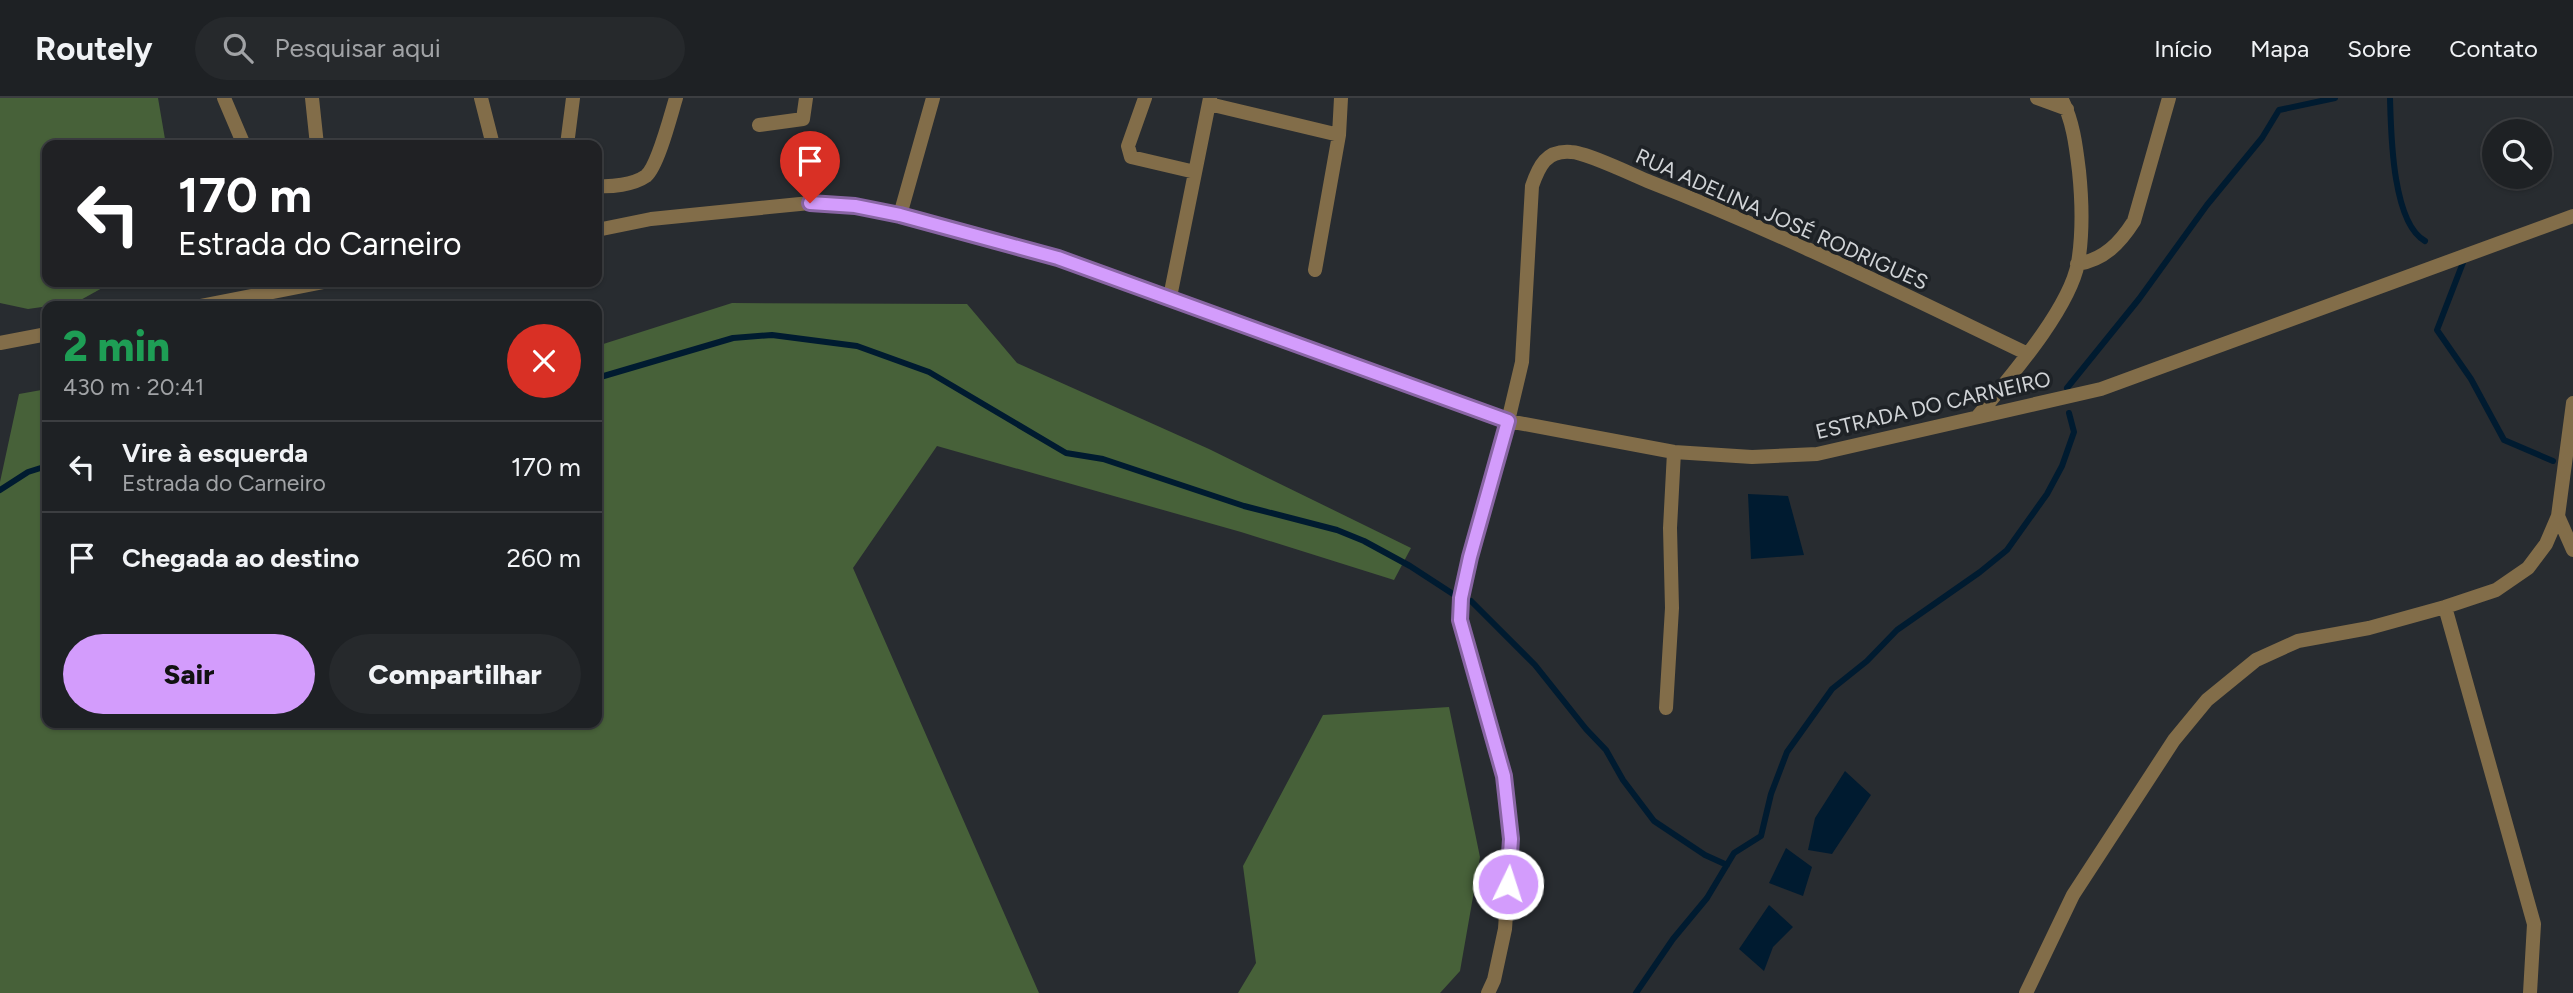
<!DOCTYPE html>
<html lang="pt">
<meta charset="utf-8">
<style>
:root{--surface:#1e2124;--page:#26292c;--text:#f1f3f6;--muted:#a1a3a6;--line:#3c3e41;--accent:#d39cfc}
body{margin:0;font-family:Figtree,sans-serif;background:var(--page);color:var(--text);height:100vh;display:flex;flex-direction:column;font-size:26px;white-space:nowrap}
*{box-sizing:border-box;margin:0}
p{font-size:23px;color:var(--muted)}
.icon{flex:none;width:38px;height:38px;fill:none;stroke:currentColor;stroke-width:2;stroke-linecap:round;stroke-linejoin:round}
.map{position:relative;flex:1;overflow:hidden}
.details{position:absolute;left:42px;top:203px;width:560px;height:427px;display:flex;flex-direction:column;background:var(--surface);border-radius:14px;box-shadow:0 2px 5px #0004,0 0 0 2px var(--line)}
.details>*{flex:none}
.guide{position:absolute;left:42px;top:42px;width:560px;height:147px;border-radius:14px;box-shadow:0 2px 5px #0004,0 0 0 2px var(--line);background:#202124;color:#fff;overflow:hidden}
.tools{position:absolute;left:2482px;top:21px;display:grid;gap:14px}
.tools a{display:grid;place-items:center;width:70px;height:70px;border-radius:50%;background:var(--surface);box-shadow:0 2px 5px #0004,0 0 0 2px var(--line);font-size:35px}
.pin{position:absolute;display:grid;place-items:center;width:60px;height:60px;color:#fff;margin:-72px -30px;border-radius:50% 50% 50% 0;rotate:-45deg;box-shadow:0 0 7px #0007}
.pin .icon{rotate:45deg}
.me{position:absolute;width:77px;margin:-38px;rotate:4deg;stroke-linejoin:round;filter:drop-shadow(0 0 5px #0008)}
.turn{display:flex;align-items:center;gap:24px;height:147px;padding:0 21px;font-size:32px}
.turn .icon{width:91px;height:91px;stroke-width:2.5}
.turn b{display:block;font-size:49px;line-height:60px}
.round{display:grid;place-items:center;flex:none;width:74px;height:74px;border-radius:37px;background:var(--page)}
.summary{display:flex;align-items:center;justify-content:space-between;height:119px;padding:0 21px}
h1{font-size:42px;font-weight:800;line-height:52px;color:#1e9e55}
.cta{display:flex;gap:14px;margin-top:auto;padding:14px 21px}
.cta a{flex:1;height:80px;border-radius:42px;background:var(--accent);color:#111;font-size:28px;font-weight:800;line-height:80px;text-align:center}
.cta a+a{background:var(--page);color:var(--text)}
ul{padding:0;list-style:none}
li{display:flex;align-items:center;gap:21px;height:91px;padding:0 21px;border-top:2px solid var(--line)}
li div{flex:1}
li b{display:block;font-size:26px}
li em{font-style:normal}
header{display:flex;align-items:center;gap:42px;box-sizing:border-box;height:98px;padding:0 35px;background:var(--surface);border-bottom:2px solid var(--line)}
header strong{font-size:33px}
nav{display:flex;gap:38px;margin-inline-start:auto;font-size:24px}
.search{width:490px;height:63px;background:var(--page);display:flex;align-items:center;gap:18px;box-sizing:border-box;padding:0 24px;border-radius:38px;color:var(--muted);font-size:26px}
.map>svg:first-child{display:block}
.forest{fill:#476139}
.water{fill:#001b30}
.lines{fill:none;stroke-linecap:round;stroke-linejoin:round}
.stream{stroke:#001b30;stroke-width:6}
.minor{stroke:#826d49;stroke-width:14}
.route-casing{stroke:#8965a4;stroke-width:18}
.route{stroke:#d39cfc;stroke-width:12}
.labels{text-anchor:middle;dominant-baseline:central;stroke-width:7;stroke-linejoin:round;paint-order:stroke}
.street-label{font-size:21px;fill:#d1d4d7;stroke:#1e2226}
</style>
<header>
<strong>Routely</strong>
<div class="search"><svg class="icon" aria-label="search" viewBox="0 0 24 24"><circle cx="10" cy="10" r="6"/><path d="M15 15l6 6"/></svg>Pesquisar aqui</div>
<nav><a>Início</a><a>Mapa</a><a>Sobre</a><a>Contato</a></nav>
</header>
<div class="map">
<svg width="2573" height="895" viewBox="0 0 2573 895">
<rect width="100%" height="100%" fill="#282c30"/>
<path class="forest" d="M0 0H158L166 47H47V184H113L77 204 28 211 0 205Z
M732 205 967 206 1017 265 1209 351 1411 450 1394 482 1241 434 937 348 853 470 1039 895H0V384L19 296 47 291V625H597V248Z
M1449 609 1480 759 1460 873 1440 895H1238L1256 865 1243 768 1323 617Z"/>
<path class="water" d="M1748 396 1788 398 1804 457 1751 461Z
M1845 673 1871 697 1832 756 1808 752 1815 720Z
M1786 750 1812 769 1803 798 1769 785Z
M1769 807 1793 829 1773 849 1764 873 1739 851Z"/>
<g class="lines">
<path class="stream" d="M2390 0C2391 34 2392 125 2425 143
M2464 162 2437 232 2471 281 2504 342 2553 363
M597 280 733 240 772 237 857 248 929 274 1066 355 1103 361 1244 408 1337 432 1364 443 1410 468 1453 496
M2067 290 2139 201 2207 107 2262 40 2279 12 2335 0
M0 392 28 374 47 368
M1471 503 1535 567 1586 631 1606 652 1623 682 1654 723 1705 757 1727 767
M1636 895 1673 841 1707 800 1734 755 1761 738 1771 696 1787 654 1832 591 1867 563 1897 532 1980 474 2007 452 2047 396 2062 368 2074 334 2069 315"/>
<path class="minor" d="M224 0 244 47
M312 0 317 47
M481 0 493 47
M1145 0 1128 48 1131 59 1195 74
M2037 0 2067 11
M1209 6 1339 37
M759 27 803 21 806 0
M567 47 573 0
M597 88C611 89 633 87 646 78 658 68 671 16 676 0
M900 117 933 0
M597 132 651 121 810 105 855 108 971 135 1057 160 1508 323 1674 354 1752 359 1817 356 2101 291 2573 118
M2077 166C2104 162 2120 145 2134 123L2169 0
M1315 172 1339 37 1341 0
M1170 199 1210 0
M200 208 324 184
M0 245 47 236
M1978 318C2009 280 2069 212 2078 165 2083 135 2082 102 2079 73 2076 48 2073 22 2061 0
M2558 418 2573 452
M2445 509 2534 826 2530 895
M1666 610 1672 510 1670 430 1674 354
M1488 895 1494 882 1505 831 1511 741 1504 678 1460 522V500L1508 323 1522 264 1532 88C1539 68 1546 52 1571 54 1585 54 1633 77 1650 84 1779 134 1903 196 2028 256
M2026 895 2073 797 2174 642 2207 602 2256 562 2298 543 2369 530 2445 509 2496 492 2528 470 2546 446 2558 418 2573 305"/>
</g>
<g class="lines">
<defs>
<path id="route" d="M810 105 855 108 900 117 1058 160 1508 323 1470 459 1461 500 1460 522 1504 678 1511 741 1508 786"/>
</defs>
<use href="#route" class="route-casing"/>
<use href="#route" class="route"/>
</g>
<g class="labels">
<g class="street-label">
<text transform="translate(1782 121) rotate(24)">RUA ADELINA JOSÉ RODRIGUES</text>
<text transform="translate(1933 307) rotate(-13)">ESTRADA DO CARNEIRO</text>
</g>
</g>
</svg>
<div class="tools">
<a><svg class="icon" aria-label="search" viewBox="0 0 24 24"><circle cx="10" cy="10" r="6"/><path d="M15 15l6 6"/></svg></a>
</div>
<div class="pin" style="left:810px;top:105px;background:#d93025"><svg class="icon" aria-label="arrive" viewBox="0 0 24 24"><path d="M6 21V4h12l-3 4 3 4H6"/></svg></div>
<svg class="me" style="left:1508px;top:786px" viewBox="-20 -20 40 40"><circle r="17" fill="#d39cfc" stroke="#fff" stroke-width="3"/><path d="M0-11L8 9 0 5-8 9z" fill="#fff"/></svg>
<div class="guide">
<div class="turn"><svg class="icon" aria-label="left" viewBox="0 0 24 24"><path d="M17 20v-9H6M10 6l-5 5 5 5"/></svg><div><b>170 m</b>Estrada do Carneiro</div></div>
</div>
<section class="details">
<div class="summary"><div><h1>2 min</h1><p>430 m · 20:41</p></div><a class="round" style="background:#d93025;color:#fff"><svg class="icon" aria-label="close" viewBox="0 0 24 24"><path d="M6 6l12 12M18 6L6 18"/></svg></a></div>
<ul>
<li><svg class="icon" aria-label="left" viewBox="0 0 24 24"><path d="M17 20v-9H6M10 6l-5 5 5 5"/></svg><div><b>Vire à esquerda</b><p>Estrada do Carneiro</p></div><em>170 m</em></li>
<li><svg class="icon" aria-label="arrive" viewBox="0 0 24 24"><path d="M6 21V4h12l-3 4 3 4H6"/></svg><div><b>Chegada ao destino</b></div><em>260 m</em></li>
</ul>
<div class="cta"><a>Sair</a><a>Compartilhar</a></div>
</section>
</div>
